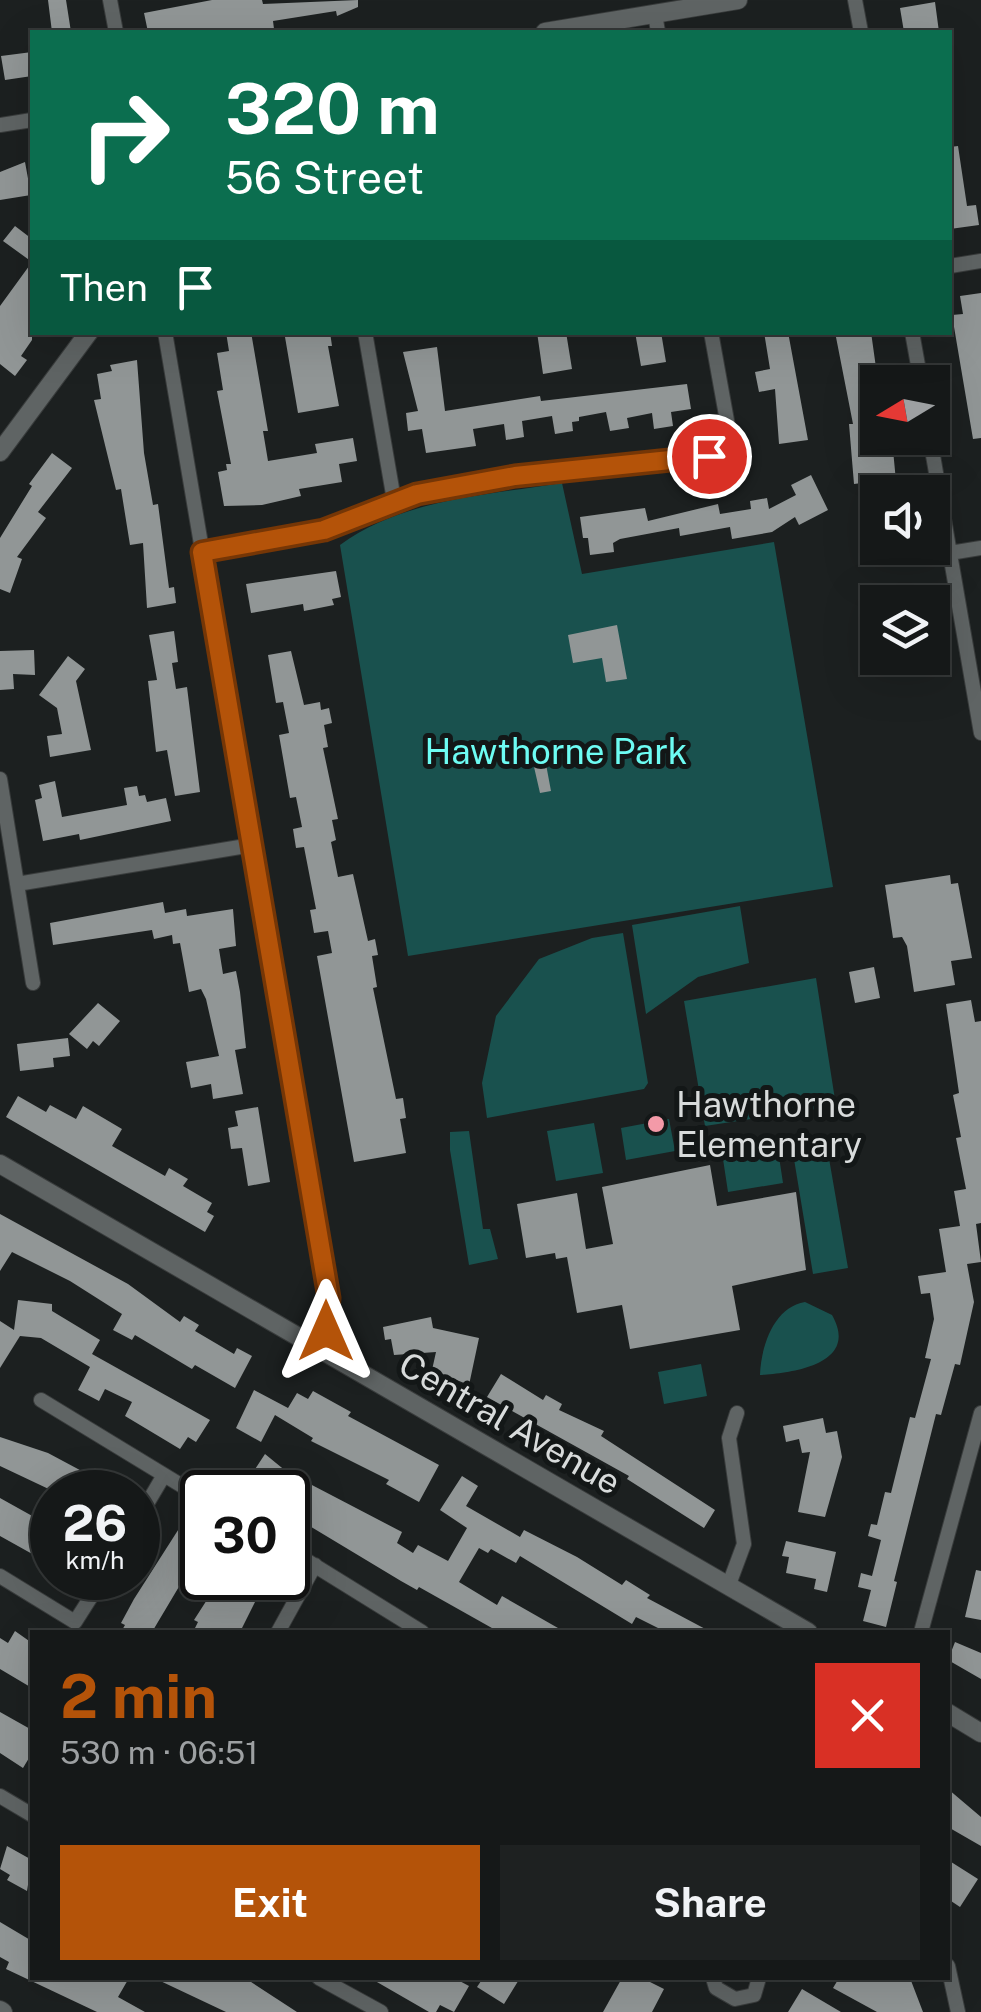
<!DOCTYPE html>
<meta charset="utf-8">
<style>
:root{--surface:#151818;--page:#1e2121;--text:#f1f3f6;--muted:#9da0a2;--line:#343737;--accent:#b45309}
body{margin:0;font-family:"Public Sans",sans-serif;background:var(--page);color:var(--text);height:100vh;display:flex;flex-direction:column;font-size:38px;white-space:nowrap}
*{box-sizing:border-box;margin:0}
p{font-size:32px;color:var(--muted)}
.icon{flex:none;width:55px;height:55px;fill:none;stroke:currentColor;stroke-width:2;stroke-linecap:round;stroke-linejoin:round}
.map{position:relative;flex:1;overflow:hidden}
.side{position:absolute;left:30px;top:1630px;width:920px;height:350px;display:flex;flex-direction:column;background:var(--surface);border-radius:0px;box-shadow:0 10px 40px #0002,0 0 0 2px var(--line)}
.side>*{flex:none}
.top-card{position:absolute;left:30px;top:30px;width:922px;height:305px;border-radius:0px;box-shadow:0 10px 40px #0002,0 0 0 2px var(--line);background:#0b6e4f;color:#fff;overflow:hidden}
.needle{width:65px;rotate:260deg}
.controls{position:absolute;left:860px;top:365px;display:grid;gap:20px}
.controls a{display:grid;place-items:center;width:90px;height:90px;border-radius:0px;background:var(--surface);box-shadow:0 10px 40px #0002,0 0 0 2px var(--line);font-size:50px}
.speed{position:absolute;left:30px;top:1470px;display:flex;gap:20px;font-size:50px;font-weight:700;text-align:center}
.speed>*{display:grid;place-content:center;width:130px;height:130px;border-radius:50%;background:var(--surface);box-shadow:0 10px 40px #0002,0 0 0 2px var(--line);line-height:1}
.speed small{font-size:25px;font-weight:400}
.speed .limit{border:5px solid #111;border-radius:15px;background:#fff;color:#111}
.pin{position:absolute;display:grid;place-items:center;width:85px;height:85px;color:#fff;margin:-42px;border:5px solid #fff;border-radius:50%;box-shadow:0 2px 10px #0007}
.me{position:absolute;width:110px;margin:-55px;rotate:0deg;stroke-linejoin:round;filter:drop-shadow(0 0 8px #0008)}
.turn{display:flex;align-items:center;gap:35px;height:210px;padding:0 30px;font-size:45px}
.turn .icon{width:130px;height:130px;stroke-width:2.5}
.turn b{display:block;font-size:70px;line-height:85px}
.then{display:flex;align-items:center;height:95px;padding:0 30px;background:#0003;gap:20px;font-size:38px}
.round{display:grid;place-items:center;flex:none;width:105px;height:105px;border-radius:0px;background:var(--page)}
.head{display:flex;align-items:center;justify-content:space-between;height:170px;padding:0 30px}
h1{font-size:60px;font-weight:700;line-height:75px;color:var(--accent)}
.action{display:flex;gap:20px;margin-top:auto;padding:20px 30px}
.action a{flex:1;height:115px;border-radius:0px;background:var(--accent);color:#fff;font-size:40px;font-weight:700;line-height:115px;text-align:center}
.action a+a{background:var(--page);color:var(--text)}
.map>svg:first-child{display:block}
.green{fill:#19514e}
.building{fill:#919696}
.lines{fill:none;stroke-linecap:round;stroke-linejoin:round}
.minor-casing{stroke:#393c3c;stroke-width:16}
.tertiary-casing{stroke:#393c3c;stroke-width:20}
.minor{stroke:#5f6464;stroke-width:14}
.tertiary{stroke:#5f6464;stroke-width:18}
.route-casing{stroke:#753606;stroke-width:25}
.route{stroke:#b45309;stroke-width:18}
.poi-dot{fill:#f39aa8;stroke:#131717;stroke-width:4}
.labels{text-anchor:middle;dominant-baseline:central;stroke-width:10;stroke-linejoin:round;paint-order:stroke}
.park-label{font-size:35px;fill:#6dfcf3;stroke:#131717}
.poi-label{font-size:35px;fill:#d8dbdb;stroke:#131717;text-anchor:start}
.street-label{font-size:35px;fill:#d8dbdb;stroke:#131717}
</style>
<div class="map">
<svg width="981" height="2012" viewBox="0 0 981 2012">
<rect width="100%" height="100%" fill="#1c2020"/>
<path class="green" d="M562 483 582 574 774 542 833 887 408 956 340 545C402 499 488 495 562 483Z
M740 906 749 963 698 977 646 1014 632 925Z
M623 933 648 1083 644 1089 487 1118 482 1083 496 1016 539 959 592 938Z
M816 978 836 1106 705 1126 684 1001Z
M669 1119 675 1151 626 1160 621 1128Z
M594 1123 603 1173 556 1181 547 1131Z
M469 1131 483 1229H490L498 1259 469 1265 450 1150V1132Z
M827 1147 848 1268 813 1274 793 1153Z
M778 1150 783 1183 728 1192 723 1159Z
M805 1302 832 1315C860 1364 793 1373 760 1375 761 1346 774 1307 805 1302Z
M701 1364 707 1396 664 1404 658 1372Z"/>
<path class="building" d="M48 0H66L71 32H52Z
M212 0H262L263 4 358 0V7L337 16 336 11 273 21 274 29 258 32H148L144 13Z
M935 2 939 32H904L900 8Z
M32 52V76L5 80 1 56Z
M958 146 967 206 976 205 979 225 950 229V147Z
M25 162 31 195 0 200V172Z
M15 226 32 239V340L21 356 27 360 15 376 0 364V306L32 262 3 241Z
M981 293V438L973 439 952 315 963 314 960 296Z
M226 332H251L268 431H263L268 461 317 453 315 444 353 438 357 461 339 464 342 482 299 489 301 496 262 505 224 506 218 472 227 470 226 464H231L217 391 223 390 217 353 229 351Z
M310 332H330L332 346H328L339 406 298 413 285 337Z
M537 332H566L572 369 543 374Z
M635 332H661L666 362 641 366Z
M764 332H788L808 440 779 444 775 389 759 392 755 372 770 369Z
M835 332H871L878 382 872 383 875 397 867 399 874 442 892 439 897 492H871L869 482 854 484 849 424H853Z
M437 347 445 411 540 396 541 401 687 384 691 409 671 412 673 426 654 429 652 413 627 418 629 428 610 431 606 412 579 417V421L572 422 573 431 555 434 552 416 522 421 524 437 506 440 504 424 473 429 476 446 426 453 422 429 408 431 406 413 418 411 403 352Z
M137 360 144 453 153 505 158 504 169 588 174 587 176 603 147 608 143 543 130 545 121 489 116 490 94 400 101 399 97 374 112 371 110 365Z
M52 453 72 468 38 512 46 518 17 557 22 559 10 593 0 589V538L32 486 29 484Z
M811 475 828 510 799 525 795 517 772 532 732 539 730 527 680 536 679 528 620 539 613 543 614 552 590 555 588 538H583L580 517 645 508 648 521 718 504 720 514 751 509 750 501 767 498 769 509 796 495 791 485Z
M336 571 341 597 332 599 334 605 304 611 303 604 251 613 246 584Z
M617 625 627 679 606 682 602 658 573 663 568 635Z
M174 631 178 662 172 663 176 689 187 687 200 792 175 796 167 750 156 752 148 681 157 680 149 635Z
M34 650 35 675 13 674 14 689 0 690V651Z
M291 651 304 705 320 702 321 710 329 708 332 723 324 725 328 747 323 748 338 819 332 820 336 840 331 842 338 877 353 874 368 941 375 939 378 955 372 956 377 987 373 988 396 1099 403 1098 406 1118 400 1119 406 1153 354 1162 317 956 332 953 328 931 314 933 310 910 316 909 304 847 296 848 293 829 302 827 296 797 290 798 279 735 289 733 283 702 276 703 268 655Z
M68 656 85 669 76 681 91 750 50 757 47 736 62 734 57 708 39 695Z
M542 743 551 791 540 793 529 745Z
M55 781 62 817 127 805 124 788 137 786 139 796 145 795 147 802 166 798 171 821 80 840 79 834 43 841 35 800 42 798 39 785Z
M950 875 951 884 958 883 972 958 951 961 955 985 914 992 907 946 902 937 893 938 885 885Z
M163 902 165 913 186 909 187 916 233 909 236 946 219 949 223 974 236 971 240 992 246 1048 235 1050 243 1094 213 1099 211 1084 191 1088 186 1062 219 1056 206 999 201 989 189 992 180 943 173 944 172 935 154 939 152 930 53 945 50 923Z
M874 967 880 998 855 1003 849 972Z
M971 1000 975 1022 981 1021V1223L976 1224 981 1262 967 1264 974 1302 960 1365 955 1364 941 1415 936 1414 894 1581 897 1582 886 1627 863 1621 871 1590 858 1587 861 1573 872 1576 881 1540 868 1536 871 1524 877 1525 885 1492 891 1493 910 1417 915 1418 931 1359 925 1358 934 1319 930 1293 921 1294 918 1276 946 1272 939 1229 960 1226 954 1191 966 1189 956 1138 961 1137 953 1095 959 1093 946 1004Z
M98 1003 120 1021 99 1046 93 1041 87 1049 69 1034Z
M68 1038 70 1056 53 1058 54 1067 20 1071 17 1044Z
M18 1096 46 1112 50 1105 76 1119 83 1106 122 1129 112 1146 165 1176 169 1168 188 1179 183 1186 212 1203 207 1212 214 1216 205 1232 6 1117Z
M258 1107 270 1182 248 1186 242 1148 231 1149 228 1128 238 1126 235 1111Z
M710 1165 717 1206 796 1192 806 1270 732 1286 740 1330 630 1349 622 1305 577 1313 567 1257 556 1259 555 1253 526 1258 517 1204 577 1193 586 1249 613 1244 602 1187Z
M0 1214 128 1284 180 1322 184 1316 199 1325 195 1331 234 1354 237 1348 252 1356 235 1388 195 1365 192 1369 135 1335 132 1340 113 1330 122 1314 70 1281 12 1252 0 1271Z
M18 1300 52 1304V1311L100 1340 92 1354 210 1420 196 1442 188 1437 180 1449 125 1416 132 1402 105 1389 99 1401 78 1390 90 1367 41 1338 20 1336 0 1368V1321L14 1330Z
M431 1317 433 1328 479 1338 469 1385 432 1370 436 1352 394 1355 391 1339 385 1340 383 1327Z
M501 1374 543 1400 546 1395 562 1404 559 1410 604 1431 601 1436 715 1510 704 1528 627 1479 629 1476 487 1397Z
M254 1390 288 1408 297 1393 308 1399 313 1391 351 1412 348 1416 439 1465 419 1502 386 1484 389 1480 311 1441 313 1438 275 1415 261 1442 236 1428Z
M823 1418 826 1433 837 1431 842 1457 825 1517 798 1512 810 1452 802 1453 799 1439 786 1442 783 1426Z
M0 1437 48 1453 106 1484 101 1492H55L0 1466Z
M265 1454 287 1472 402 1532 397 1543 413 1553 418 1545 448 1561 467 1528 440 1510 462 1476 478 1486 466 1506 520 1537 524 1530 577 1557 622 1585 626 1580 650 1595 647 1598 711 1632H666L636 1617 632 1624 520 1556 516 1563 491 1549 488 1553 479 1548 459 1582 497 1605 502 1596 565 1632H499L419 1587 417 1590 401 1581 288 1513V1492H254L244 1486Z
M0 1498 52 1527V1565L0 1536Z
M180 1527 202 1542V1548L152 1632H121L125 1625 121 1623 134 1599Z
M786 1541 836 1552 827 1592 814 1589 816 1579 786 1573 789 1557 782 1556Z
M976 1570 981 1571V1620L965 1617Z
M221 1578H267L240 1632H193L198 1622 194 1620Z
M15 1631 32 1643V1688L0 1669V1638L8 1643Z
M955 1642 981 1653V1679L948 1660Z
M0 1712 32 1730V1753L23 1768 0 1753Z
M948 1789 981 1817V1846L948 1827Z
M7 1846 32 1860 27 1891 7 1880 10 1875 0 1869Z
M948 1860 978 1879 960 1907 948 1899Z
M0 1922 32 1941V1978H129L118 1997 145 2012H97L6 1969 9 1962 0 1957Z
M154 1978H245L297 2012H226Z
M370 1978H454L469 1986 454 2012 440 2005 436 2012H429Z
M483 1978H520L504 2004 477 1987Z
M622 1978H642L664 1989 652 2012H603Z
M839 1978H910L923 2012H877L833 1988Z
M802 1989 841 2012H788Z"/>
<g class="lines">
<defs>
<path id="minor" d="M110 0 116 32
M855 0 861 32
M655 14 658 32
M0 125 32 120
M950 266 981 261
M165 332 329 1298V1319L320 1352
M365 332 394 500
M912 332 921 382
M930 438 981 733
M203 552 324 530 417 493 515 477 733 454 711 332
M950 553 981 548
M0 779 17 884 252 845
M17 884 33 983
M41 1400 202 1498
M138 1519 164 1475
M288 1549 422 1632
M0 1576 75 1622 103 1578
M728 1587 744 1544 729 1438 737 1413
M278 1632 315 1565
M921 1632 981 1413
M0 1796 32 1815
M948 1966 958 2012
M319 1978 381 2012
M713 1978 716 1988 735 1999 754 1995 759 1978"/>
<path id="tertiary" d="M545 32 738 0
M0 452 89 332
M0 1164 808 1632
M948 1713 981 1733
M0 2010 3 2012"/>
</defs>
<use href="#minor" class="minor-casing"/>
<use href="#tertiary" class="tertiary-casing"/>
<use href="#minor" class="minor"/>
<use href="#tertiary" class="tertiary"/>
</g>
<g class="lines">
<defs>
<path id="route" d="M326 1331 329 1298 202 552 324 530 417 494 515 476 709 456"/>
</defs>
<use href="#route" class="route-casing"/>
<use href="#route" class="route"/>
</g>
<circle class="poi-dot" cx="656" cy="1124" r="10"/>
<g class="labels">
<g class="park-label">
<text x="556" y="751">Hawthorne Park</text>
</g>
<g class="poi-label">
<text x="676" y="1104">Hawthorne<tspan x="676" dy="40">Elementary</tspan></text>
</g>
<g class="street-label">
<text transform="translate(510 1423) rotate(30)">Central Avenue</text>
</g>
</g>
</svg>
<div class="controls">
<a><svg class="needle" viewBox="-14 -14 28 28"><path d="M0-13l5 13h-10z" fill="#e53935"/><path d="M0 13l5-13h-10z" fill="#9da0a2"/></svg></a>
<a><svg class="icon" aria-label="sound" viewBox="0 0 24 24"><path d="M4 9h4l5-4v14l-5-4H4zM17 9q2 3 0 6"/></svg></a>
<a><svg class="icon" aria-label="layers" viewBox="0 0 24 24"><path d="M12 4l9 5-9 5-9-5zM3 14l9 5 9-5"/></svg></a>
</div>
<div class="speed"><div>26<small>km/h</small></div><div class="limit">30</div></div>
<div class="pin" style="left:709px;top:456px;background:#d93025"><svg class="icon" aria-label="arrive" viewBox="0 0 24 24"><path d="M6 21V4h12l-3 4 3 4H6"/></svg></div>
<svg class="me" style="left:326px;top:1331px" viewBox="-20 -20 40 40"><path d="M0-17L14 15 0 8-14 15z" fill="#b45309" stroke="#fff" stroke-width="4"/></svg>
<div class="top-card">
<div class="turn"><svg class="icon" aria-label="right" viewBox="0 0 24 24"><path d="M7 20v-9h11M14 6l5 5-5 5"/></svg><div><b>320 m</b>56 Street</div></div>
<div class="then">Then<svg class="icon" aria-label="arrive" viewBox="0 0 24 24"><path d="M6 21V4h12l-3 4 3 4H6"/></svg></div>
</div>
<section class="side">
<div class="head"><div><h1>2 min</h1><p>530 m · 06:51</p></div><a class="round" style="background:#d93025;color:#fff"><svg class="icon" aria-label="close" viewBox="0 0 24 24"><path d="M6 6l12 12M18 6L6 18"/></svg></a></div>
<div class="action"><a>Exit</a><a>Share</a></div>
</section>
</div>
